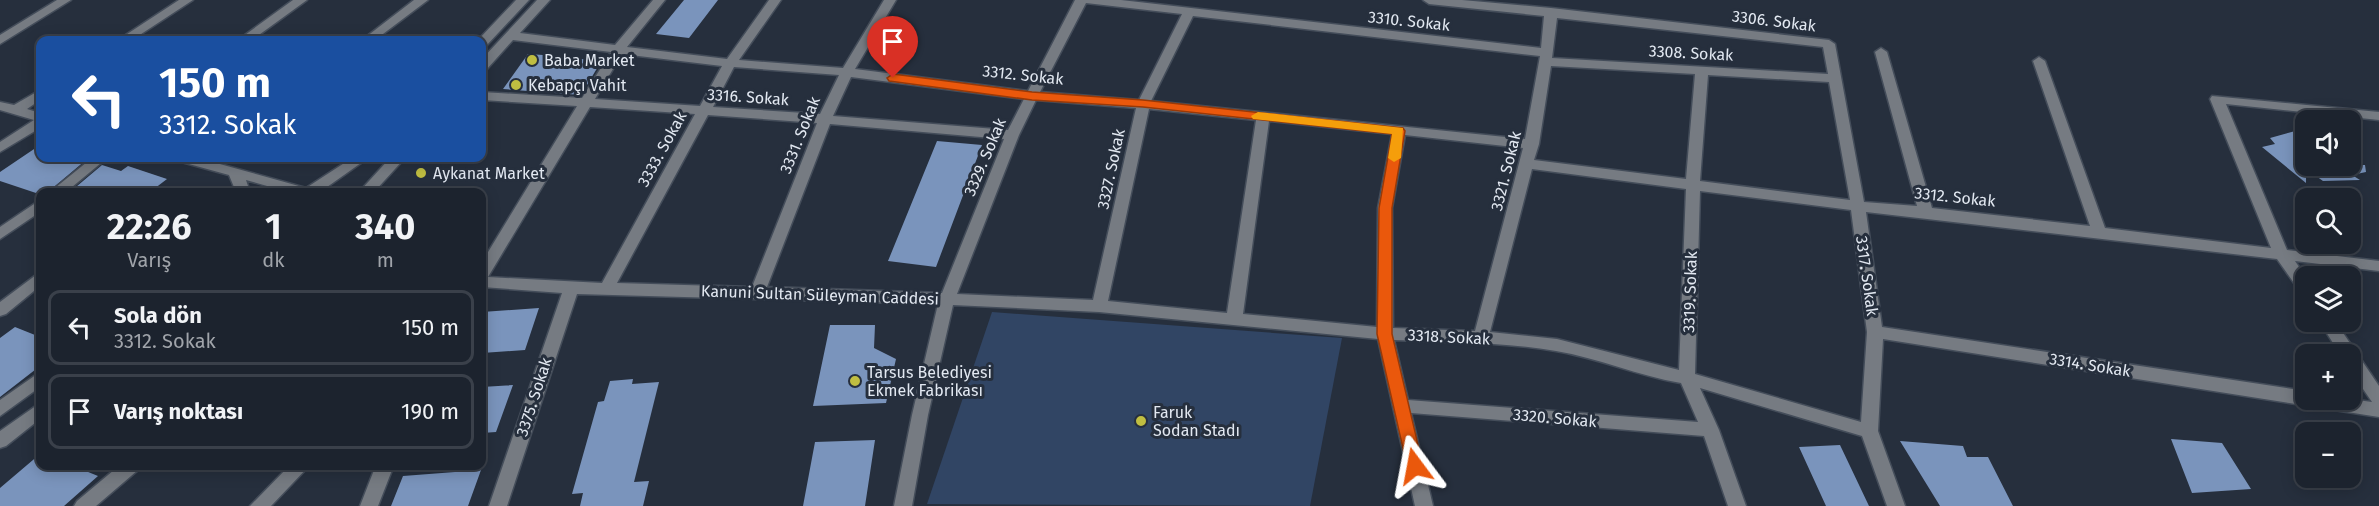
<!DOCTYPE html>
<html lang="tr">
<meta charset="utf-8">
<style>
:root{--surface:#1c232e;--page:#292f3a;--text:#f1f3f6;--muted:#a0a4aa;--line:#3a404a}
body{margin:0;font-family:"Fira Sans",sans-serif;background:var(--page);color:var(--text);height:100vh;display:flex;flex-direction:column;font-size:22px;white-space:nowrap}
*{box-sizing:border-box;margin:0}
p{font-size:20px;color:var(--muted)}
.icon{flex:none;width:33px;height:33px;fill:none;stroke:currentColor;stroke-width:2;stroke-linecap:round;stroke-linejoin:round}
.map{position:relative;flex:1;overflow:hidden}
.details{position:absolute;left:36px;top:188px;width:450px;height:282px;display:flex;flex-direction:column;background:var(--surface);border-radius:12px;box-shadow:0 3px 15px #0003,0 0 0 2px var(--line)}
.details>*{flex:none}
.guide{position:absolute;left:36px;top:36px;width:450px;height:126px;border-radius:12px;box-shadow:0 3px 15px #0003,0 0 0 2px var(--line);background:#1a4fa0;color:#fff;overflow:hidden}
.fabs{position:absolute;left:2295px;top:110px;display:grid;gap:12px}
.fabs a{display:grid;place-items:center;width:66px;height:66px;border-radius:12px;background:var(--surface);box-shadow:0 3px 15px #0003,0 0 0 2px var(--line);font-size:30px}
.pin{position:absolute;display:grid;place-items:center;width:51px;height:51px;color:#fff;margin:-62px -26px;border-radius:50% 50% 50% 0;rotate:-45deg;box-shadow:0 0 6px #0007}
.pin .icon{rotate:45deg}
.me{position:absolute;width:66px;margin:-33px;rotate:347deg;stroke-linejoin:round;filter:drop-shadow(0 0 4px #0008)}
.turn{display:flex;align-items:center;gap:21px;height:126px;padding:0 24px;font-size:27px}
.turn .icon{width:78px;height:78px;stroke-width:2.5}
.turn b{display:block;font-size:42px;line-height:51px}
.eta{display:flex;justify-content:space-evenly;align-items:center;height:102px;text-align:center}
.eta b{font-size:36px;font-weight:700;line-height:42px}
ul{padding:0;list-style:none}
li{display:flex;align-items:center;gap:18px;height:75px;margin:0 12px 9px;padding:0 12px;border:3px solid var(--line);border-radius:12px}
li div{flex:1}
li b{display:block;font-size:22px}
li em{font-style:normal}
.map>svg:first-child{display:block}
.green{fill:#314564}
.building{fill:#7a94bc}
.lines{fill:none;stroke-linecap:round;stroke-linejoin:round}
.minor-casing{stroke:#444d5a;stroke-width:3}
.minor{fill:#767b82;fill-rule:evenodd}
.route{fill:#ea580c;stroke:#983908;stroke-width:1.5}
.slow{fill:#f59e0b}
.poi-dot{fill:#c0be41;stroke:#262f3d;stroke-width:2}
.labels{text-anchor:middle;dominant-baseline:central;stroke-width:6;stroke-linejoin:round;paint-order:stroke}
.street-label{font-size:16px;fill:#e2e8f1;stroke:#262f3d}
.poi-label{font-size:16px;fill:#e2e8f1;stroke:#262f3d;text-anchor:start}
</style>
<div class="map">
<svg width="2379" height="506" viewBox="0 0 2379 506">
<rect width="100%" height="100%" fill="#262f3d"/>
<path class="green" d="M992 312 1342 338 1310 506 927 504Z"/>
<path class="building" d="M684 0H718L689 38 656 34Z
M528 54 558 56 556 58 602 60 581 95 503 89Z
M2299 130 2306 134V165H2365L2366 172 2352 175 2360 180 2323 181 2306 169V183L2262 147 2275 144 2270 138Z
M937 141 982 145 936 267 888 261Z
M40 145V158L86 160 48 192 36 193 0 181V172Z
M102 165 121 171 128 166 167 179 150 192H70Z
M539 308 525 350 482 353V312Z
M830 325H875L874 348 896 359 886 403 813 406Z
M15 327 40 337V366L0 397V338Z
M633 379 632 384 659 382 634 482 649 481 643 506H580L583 493 572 494 598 402 604 401 610 381Z
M513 385 496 432 482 433V387Z
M2171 439 2222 443 2251 489 2192 493Z
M875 440 865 506H803L815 442Z
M1900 441 1963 446 1967 457H1988L2013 506H1940Z
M1840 445 1869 506H1826L1799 447Z
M40 454V465H71L98 476 64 506H0V488Z
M481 470 468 506H391L403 476Z"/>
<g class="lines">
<defs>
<path id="minor" d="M57 0H71L0 44V35Z
M179 0H193L132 40H118Z
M293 0H307L252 40H238Z
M414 0H428L375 40H362Z
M516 0H529L486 46 482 47V40H478Z
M537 0H550L520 33 615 45 653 0H665L627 47 727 59 769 0H781L739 60 843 68 884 0H896L855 69 1028 91 1075 0H1121L1541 48 1544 16 1429 4 1423 0H1462L1551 8 1829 40 1835 44 1864 202 1917 206 1875 52 1881 48 1887 52 1932 208 2090 226 2033 61 2039 57 2045 61 2105 228 2271 248 2210 99 2212 96 2379 112V120L2226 104 2287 250 2379 261V271L2295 261 2306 277V294L2301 293 2277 259 1866 212 1882 327 2306 391V399H2350L2372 402 2350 370V354H2340L2319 321H2335L2379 386V417L1883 339 1878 431 1905 506H1887L1862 436 1700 388 1719 430 1746 506H1728L1704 436 1411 413 1433 506H1415L1378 339 1099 312 953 305 928 415 912 506H894L912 415 938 304 577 294 507 506H489L562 293 482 287V262L577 106 482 100V92L582 98 611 52 513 40 487 69 482 70V59ZM1086 3 1182 14 1139 100 1040 92ZM1193 16 1540 56 1525 139 1151 101ZM1557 18 1823 47 1828 74 1552 58ZM622 54 722 66 700 106 595 99ZM1551 66 1695 74 1686 179 1534 160 1539 144ZM734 67 839 75 820 114 713 107ZM1708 75 1829 82 1850 200 1700 181ZM851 77 1024 99 1008 130 833 116ZM1036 100 1136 108 1093 300 957 294 1019 135ZM590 107 695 114 602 283 488 277ZM1149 109 1256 120 1227 313 1108 301ZM708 115 817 123 752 287 617 283ZM1269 121 1392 134 1378 208 1377 327 1243 314ZM830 124 1004 139 942 293 767 287ZM1405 135 1523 148 1475 331 1393 328 1392 208ZM1532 169 1686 189 1679 370 1557 339 1490 332ZM1700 191 1851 210 1867 332 1861 422 1695 374ZM1394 340C1448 342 1503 342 1556 351 1598 358 1639 376 1681 383L1698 422 1408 400Z
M40 90V100L27 109 40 113V128L0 152V142L34 120 0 110V102L14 105Z
M92 158H107L66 192H50Z
M176 158H198L306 188 352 158H368L320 192H288L246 180 250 192H236L229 175 178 161Z
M390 158H405L374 192H359Z
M40 200V212L0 239V227Z
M40 272V286L6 314 0 316V302Z
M40 372V387L0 416V400Z
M40 403V419L6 446 0 448V431Z
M120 465H141L138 470 96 506H74L77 501Z
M290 465H310L271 506H250Z
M376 465H394L378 506H360Z"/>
</defs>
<use href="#minor" class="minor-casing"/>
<use href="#minor" class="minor"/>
</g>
<path class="route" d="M893 74 1032 92 1143 100 1403 128 1405 131 1392 208V334L1423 466 1420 470 1415 472 1407 466 1377 334 1379 208 1392 134 1143 107 1032 100 889 81 887 78Z"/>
<path class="slow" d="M1258 112 1403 128 1401 158 1394 162 1388 158 1392 134 1253 119 1251 116Z"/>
<g class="poi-dot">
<circle cx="532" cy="60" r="6"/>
<circle cx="516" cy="85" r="6"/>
<circle cx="421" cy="173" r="6"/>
<circle cx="855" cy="381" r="6"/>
<circle cx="1141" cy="421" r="6"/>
</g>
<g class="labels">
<g class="street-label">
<text transform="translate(1409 21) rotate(6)">3310. Sokak</text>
<text transform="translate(1774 21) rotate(7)">3306. Sokak</text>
<text transform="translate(1691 53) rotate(3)">3308. Sokak</text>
<text transform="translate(1023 75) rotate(6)">3312. Sokak</text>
<text transform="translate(748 97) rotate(4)">3316. Sokak</text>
<text transform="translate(800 135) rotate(-68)">3331. Sokak</text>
<text transform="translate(662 149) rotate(-61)">3333. Sokak</text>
<text transform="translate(985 157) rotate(-67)">3329. Sokak</text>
<text transform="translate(1111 169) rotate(-78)">3327. Sokak</text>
<text transform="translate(1506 171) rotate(-76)">3321. Sokak</text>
<text transform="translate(1955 197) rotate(6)">3312. Sokak</text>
<text transform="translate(1867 276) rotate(82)">3317. Sokak</text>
<text transform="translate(1690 292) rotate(-88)">3319. Sokak</text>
<text transform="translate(820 295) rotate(2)">Kanuni Sultan Süleyman Caddesi</text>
<text transform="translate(1449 337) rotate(3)">3318. Sokak</text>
<text transform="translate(2090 365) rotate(9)">3314. Sokak</text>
<text transform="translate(534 397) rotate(-72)">3375. Sokak</text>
<text transform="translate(1555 418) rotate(5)">3320. Sokak</text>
</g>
<g class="poi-label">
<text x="544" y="60">Baba Market</text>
<text x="528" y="85">Kebapçı Vahit</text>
<text x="433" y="173">Aykanat Market</text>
<text x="867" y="372">Tarsus Belediyesi<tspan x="867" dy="18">Ekmek Fabrikası</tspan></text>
<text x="1153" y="412">Faruk<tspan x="1153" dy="18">Sodan Stadı</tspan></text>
</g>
</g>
</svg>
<div class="fabs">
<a><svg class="icon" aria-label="sound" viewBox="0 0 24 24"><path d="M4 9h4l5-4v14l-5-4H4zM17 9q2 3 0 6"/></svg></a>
<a><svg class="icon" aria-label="search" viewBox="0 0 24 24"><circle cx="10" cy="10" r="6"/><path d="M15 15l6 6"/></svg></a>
<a><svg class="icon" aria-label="layers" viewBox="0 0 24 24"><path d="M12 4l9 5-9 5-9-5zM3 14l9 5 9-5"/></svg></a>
<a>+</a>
<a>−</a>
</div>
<div class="pin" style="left:893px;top:78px;background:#d93025"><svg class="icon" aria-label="arrive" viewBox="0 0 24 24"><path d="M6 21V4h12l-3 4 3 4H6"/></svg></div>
<svg class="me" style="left:1415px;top:466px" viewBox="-20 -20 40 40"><path d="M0-17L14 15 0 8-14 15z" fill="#ea580c" stroke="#fff" stroke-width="4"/></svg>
<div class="guide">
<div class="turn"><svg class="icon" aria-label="left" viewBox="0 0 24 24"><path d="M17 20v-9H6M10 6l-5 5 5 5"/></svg><div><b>150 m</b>3312. Sokak</div></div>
</div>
<section class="details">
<div class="eta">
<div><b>22:26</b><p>Varış</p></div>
<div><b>1</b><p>dk</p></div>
<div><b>340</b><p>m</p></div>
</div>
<ul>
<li><svg class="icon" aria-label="left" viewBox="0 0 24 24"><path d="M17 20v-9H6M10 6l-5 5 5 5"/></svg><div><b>Sola dön</b><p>3312. Sokak</p></div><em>150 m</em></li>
<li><svg class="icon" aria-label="arrive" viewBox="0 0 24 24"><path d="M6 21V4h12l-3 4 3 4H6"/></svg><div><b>Varış noktası</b></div><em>190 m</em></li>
</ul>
</section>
</div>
